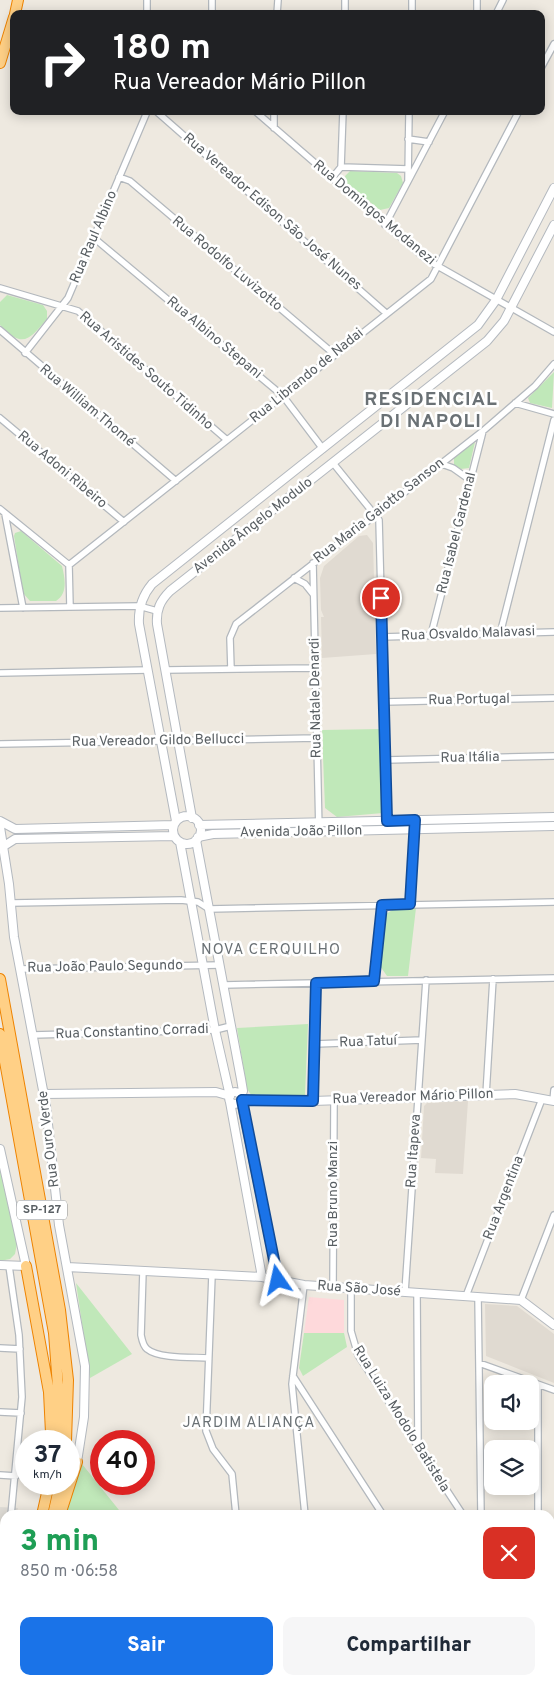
<!DOCTYPE html>
<html lang="pt">
<meta charset="utf-8">
<style>
:root{--surface:#fff;--page:#f6f6f7;--text:#1f2937;--muted:#747a83;--accent:#1a73e8}
body{margin:0;font-family:Overpass,sans-serif;background:var(--page);color:var(--text);height:100vh;display:flex;flex-direction:column;font-size:19px;white-space:nowrap}
*{box-sizing:border-box;margin:0}
p{font-size:16px;color:var(--muted)}
.icon{flex:none;width:28px;height:28px;fill:none;stroke:currentColor;stroke-width:2;stroke-linecap:round;stroke-linejoin:round}
.map{position:relative;flex:1;overflow:hidden}
.side{position:absolute;left:0px;top:1510px;width:555px;height:175px;display:flex;flex-direction:column;background:var(--surface);border-radius:15px 15px 0 0;box-shadow:0 2px 12px #0003}
.side>*{flex:none}
.banner{position:absolute;left:10px;top:10px;width:535px;height:105px;border-radius:10px;box-shadow:0 2px 12px #0003;background:#202124;color:#fff;overflow:hidden}
.controls{position:absolute;left:484px;top:1375px;display:grid;gap:10px}
.controls a{display:grid;place-items:center;width:55px;height:55px;border-radius:10px;background:var(--surface);box-shadow:0 2px 12px #0003;font-size:25px}
.speed{position:absolute;left:15px;top:1430px;display:flex;gap:10px;font-size:25px;font-weight:700;text-align:center}
.speed>*{display:grid;place-content:center;width:65px;height:65px;border-radius:50%;background:var(--surface);box-shadow:0 2px 12px #0003;line-height:1}
.speed small{font-size:12px;font-weight:400}
.speed .limit{border:8px solid #d22;background:#fff;color:#111}
.pin{position:absolute;display:grid;place-items:center;width:42px;height:42px;color:#fff;margin:-21px;border:2px solid #fff;border-radius:50%;box-shadow:0 1px 5px #0007}
.me{position:absolute;width:55px;margin:-28px;rotate:349deg;stroke-linejoin:round;filter:drop-shadow(0 0 4px #0008)}
.turn{display:flex;align-items:center;gap:18px;height:105px;padding:0 20px;font-size:22px}
.turn .icon{width:65px;height:65px;stroke-width:2.5}
.turn b{display:block;font-size:35px;line-height:42px}
.round{display:grid;place-items:center;flex:none;width:52px;height:52px;border-radius:10px;background:var(--page)}
.headline{display:flex;align-items:center;justify-content:space-between;height:85px;padding:0 20px}
h1{font-size:30px;font-weight:800;line-height:38px;color:#1e9e55}
.button{display:flex;gap:10px;margin-top:auto;padding:10px 20px}
.button a{flex:1;height:58px;border-radius:10px;background:var(--accent);color:#fff;font-size:20px;font-weight:800;line-height:58px;text-align:center}
.button a+a{background:var(--page);color:var(--text)}
.map>svg:first-child{display:block}
.industrial{fill:#dedbd5}
.education{fill:#e0dad1}
.medical{fill:#fed9db}
.green{fill:#c0e8b9}
.lines{fill:none;stroke-linecap:round;stroke-linejoin:round}
.street-casing{stroke:#b3b8bd;stroke-width:8}
.secondary-casing{stroke:#b4b9bf;stroke-width:10}
.highway-casing{stroke:#ee8300;stroke-width:12}
.street{stroke:#fff;stroke-width:5.5}
.secondary{stroke:#fff;stroke-width:8}
.highway{stroke:#ffd086;stroke-width:10}
.route-casing{stroke:#114b97;stroke-width:12}
.route{stroke:#1a73e8;stroke-width:9}
.labels{text-anchor:middle;dominant-baseline:central;stroke-width:5;stroke-linejoin:round;paint-order:stroke}
.shield{fill:#fff;stroke:#8b8f92;stroke-width:1}
.shield-label{font-size:12px;font-weight:bold;fill:#595f63}
.street-label{font-size:14px;fill:#595f63;stroke:#fff}
.neighbourhood-label{font-size:15px;letter-spacing:1px;fill:#6a7175;stroke:#fff}
.district-label{font-size:19px;font-weight:bold;letter-spacing:1px;fill:#6a7175;stroke:#fff}
</style>
<div class="map">
<svg width="554" height="1685" viewBox="0 0 554 1685">
<rect width="100%" height="100%" fill="#eee9e0"/>
<path class="industrial" d="M0 1507 18 1508 16 1515H5V1549L0 1560Z"/>
<path class="education" d="M367 535 373 543 376 654 322 658 321 617H324L321 610 320 578 324 566 359 536Z
M468 1101 463 1174 435 1173 436 1159 421 1158 424 1106 427 1103Z
M485 1304 517 1306 554 1334V1383L486 1356Z"/>
<path class="medical" d="M309 1297 344 1300V1333H304Z"/>
<path class="green" d="M350 171 397 173 401 176 403 183 389 208 380 210 347 184 345 176Z
M7 295 43 305 47 311V319C29 340 23 349 0 325V302Z
M554 372 552 408 530 403 528 398Z
M475 442 469 468 461 469 454 465V457Z
M21 531 62 566C65 578 68 594 56 601H30L23 593 14 536 15 533Z
M381 729 383 813 337 817 325 808 322 730Z
M416 908 408 976H387L380 966 386 914 394 909Z
M308 1024 305 1095 252 1096 247 1089 237 1028Z
M0 1165 17 1244 15 1254 10 1259 0 1261Z
M76 1283 132 1354 90 1378Z
M304 1333H344L347 1347 303 1376 299 1368Z
M82 1464 123 1515H63Z"/>
<g class="lines">
<defs>
<path id="street" d="M147 14V0
M212 14V0
M277 14 278 0
M345 14V0
M412 14V0
M477 14V0
M496 14 503 0
M541 68 554 44
M255 111 427 260 554 332
M157 112 386 313
M274 128V111
M408 139 429 142
M341 167 408 169
M119 177 130 181 334 354
M332 178 341 167 343 111
M408 180 409 111
M385 225 445 111
M94 238 283 396 323 449
M0 288 78 311 227 440
M0 330 176 481
M25 353 68 298 147 112
M515 403 554 414
M0 418 124 522
M333 463 379 520 387 821
M439 463 453 468 470 480
M0 509 69 565
M5 514 23 608
M313 563 319 832
M294 578 305 584 313 594
M70 607 69 565 431 279 519 111
M0 608 139 606 157 611
M500 634 554 420
M431 635 483 431
M382 637 554 632
M231 669 230 638 236 624 483 431 535 386 554 364
M166 670 314 668
M0 673 148 670
M384 702 554 698
M0 744 316 738
M386 760 554 756
M12 903 181 900 198 902 209 909 554 902
M410 905 415 820
M20 969 220 965
M374 981 382 905
M224 985 554 978
M33 1035 215 1030 231 1026
M315 1044 422 1040
M486 1095 493 979
M313 1101 316 983
M553 1101 554 1090
M9 1266 19 1335 22 1397 11 1515
M143 1271 141 1335C142 1340 143 1346 147 1349 159 1359 193 1357 208 1358
M212 1275 206 1431 213 1449 232 1474 236 1515
M304 1285 292 1384 305 1515
M333 1287 334 1100
M351 1289V1331L358 1355 463 1515
M405 1292 426 980
M417 1293 418 1446
M466 1296 542 1099
M478 1297 481 1515
M521 1300 554 1215
M0 1348 20 1349
M479 1363 554 1390
M293 1376 383 1515
M0 1412 21 1413
M0 1475 16 1476
M538 1515V1385
M0 1546 5 1535
M550 1602 554 1605
M550 1646H554
M45 1680 50 1685
M140 1680 145 1685
M245 1685 252 1680
M330 1685 334 1680
M396 1685 399 1680
M458 1685 460 1680
M521 1685V1680"/>
<path id="secondary" d="M173 830a14 14 0 1 1 28 0a14 14 0 1 1-28 0Z
M192 818 157 624C156 610 160 601 170 591L487 341 504 321 554 225
M0 821 15 829 174 825
M176 821 139 624C138 608 142 596 152 584L478 325 496 300 554 188
M199 825 554 817
M0 827 9 884 14 937 46 1106 59 1225 85 1366 84 1417 77 1462
M198 837 213 834 554 826
M196 840 241 1079 243 1091 241 1096
M180 842 215 1030 230 1096
M4 846 15 839 174 836
M229 1098a6 6 0 1 1 12 0a6 6 0 1 1-12 0Z
M44 1094 216 1092 230 1096
M230 1102 262 1277
M0 1149 26 1266 0 1265
M67 1267 262 1277 304 1285 521 1300 554 1325
M278 1281 241 1100 313 1101 515 1094 554 1101
M217 1680 221 1685
M252 1680 256 1685
M0 1682 5 1675
M199 1685V1680"/>
<path id="highway" d="M15 14 18 0
M0 63 14 17
M0 979 60 1310 68 1380 66 1441
M0 1034 54 1333 59 1400 56 1441
M26 1266 49 1392 51 1433
M42 1515 49 1484
M53 1515 60 1484
M60 1515 77 1462
M0 1618 5 1609
M0 1639 5 1631"/>
</defs>
<use href="#street" class="street-casing"/>
<use href="#secondary" class="secondary-casing"/>
<use href="#highway" class="highway-casing"/>
<use href="#street" class="street"/>
<use href="#secondary" class="secondary"/>
<use href="#highway" class="highway"/>
</g>
<g class="lines">
<defs>
<path id="route" d="M278 1280 242 1100 313 1101 316 983 374 981 382 905 410 904 415 820 387 821 381 598"/>
</defs>
<use href="#route" class="route-casing"/>
<use href="#route" class="route"/>
</g>
<g class="labels">
<rect class="shield" x="17" y="1200.5" width="50" height="19" rx="4"/>
<g class="shield-label">
<text x="42" y="1210">SP-127</text>
</g>
<g class="street-label">
<text transform="translate(272 212) rotate(41)">Rua Vereador Edison São José Nunes</text>
<text transform="translate(374 213) rotate(40)">Rua Domingos Modanezi</text>
<text transform="translate(94 237) rotate(-67)">Rua Raul Albino</text>
<text transform="translate(227 264) rotate(40)">Rua Rodolfo Luvizotto</text>
<text transform="translate(214 338) rotate(40)">Rua Albino Stepani</text>
<text transform="translate(146 371) rotate(41)">Rua Aristides Souto Tidinho</text>
<text transform="translate(307 376) rotate(-39)">Rua Librando de Nadai</text>
<text transform="translate(87 406) rotate(40)">Rua William Thomé</text>
<text transform="translate(62 470) rotate(40)">Rua Adoni Ribeiro</text>
<text transform="translate(379 511) rotate(-38)">Rua Maria Gaiotto Sanson</text>
<text transform="translate(253 526) rotate(-38)">Avenida Ângelo Modulo</text>
<text transform="translate(457 533) rotate(-76)">Rua Isabel Gardenal</text>
<text transform="translate(468 634) rotate(-2)">Rua Osvaldo Malavasi</text>
<text transform="translate(316 698) rotate(-91)">Rua Natale Denardi</text>
<text transform="translate(469 700) rotate(-1)">Rua Portugal</text>
<text transform="translate(158 741) rotate(-1)">Rua Vereador Gildo Bellucci</text>
<text transform="translate(470 758) rotate(-1)">Rua Itália</text>
<text transform="translate(301 832) rotate(-1)">Avenida João Pillon</text>
<text transform="translate(105 967) rotate(-1)">Rua João Paulo Segundo</text>
<text transform="translate(132 1032) rotate(-2)">Rua Constantino Corradi</text>
<text transform="translate(368 1042) rotate(-2)">Rua Tatuí</text>
<text transform="translate(413 1097) rotate(-2)">Rua Vereador Mário Pillon</text>
<text transform="translate(49 1139) rotate(-97)">Rua Ouro Verde</text>
<text transform="translate(414 1151) rotate(-86)">Rua Itapeva</text>
<text transform="translate(333 1194) rotate(-90)">Rua Bruno Manzi</text>
<text transform="translate(504 1198) rotate(-69)">Rua Argentina</text>
<text transform="translate(359 1289) rotate(4)">Rua São José</text>
<text transform="translate(401 1419) rotate(58)">Rua Luiza Modolo Batistela</text>
</g>
<g class="neighbourhood-label">
<text x="271" y="950">NOVA CERQUILHO</text>
<text x="249" y="1423">JARDIM ALIANÇA</text>
</g>
<g class="district-label">
<text x="431" y="400">RESIDENCIAL<tspan x="431" dy="22">DI NAPOLI</tspan></text>
</g>
</g>
</svg>
<div class="controls">
<a><svg class="icon" aria-label="sound" viewBox="0 0 24 24"><path d="M4 9h4l5-4v14l-5-4H4zM17 9q2 3 0 6"/></svg></a>
<a><svg class="icon" aria-label="layers" viewBox="0 0 24 24"><path d="M12 4l9 5-9 5-9-5zM3 14l9 5 9-5"/></svg></a>
</div>
<div class="speed"><div>37<small>km/h</small></div><div class="limit">40</div></div>
<div class="pin" style="left:381px;top:598px;background:#d93025"><svg class="icon" aria-label="arrive" viewBox="0 0 24 24"><path d="M6 21V4h12l-3 4 3 4H6"/></svg></div>
<svg class="me" style="left:278px;top:1280px" viewBox="-20 -20 40 40"><path d="M0-17L14 15 0 8-14 15z" fill="#1a73e8" stroke="#fff" stroke-width="4"/></svg>
<div class="banner">
<div class="turn"><svg class="icon" aria-label="right" viewBox="0 0 24 24"><path d="M7 20v-9h11M14 6l5 5-5 5"/></svg><div><b>180 m</b>Rua Vereador Mário Pillon</div></div>
</div>
<section class="side">
<div class="headline"><div><h1>3 min</h1><p>850 m · 06:58</p></div><a class="round" style="background:#d93025;color:#fff"><svg class="icon" aria-label="close" viewBox="0 0 24 24"><path d="M6 6l12 12M18 6L6 18"/></svg></a></div>
<div class="button"><a>Sair</a><a>Compartilhar</a></div>
</section>
</div>
